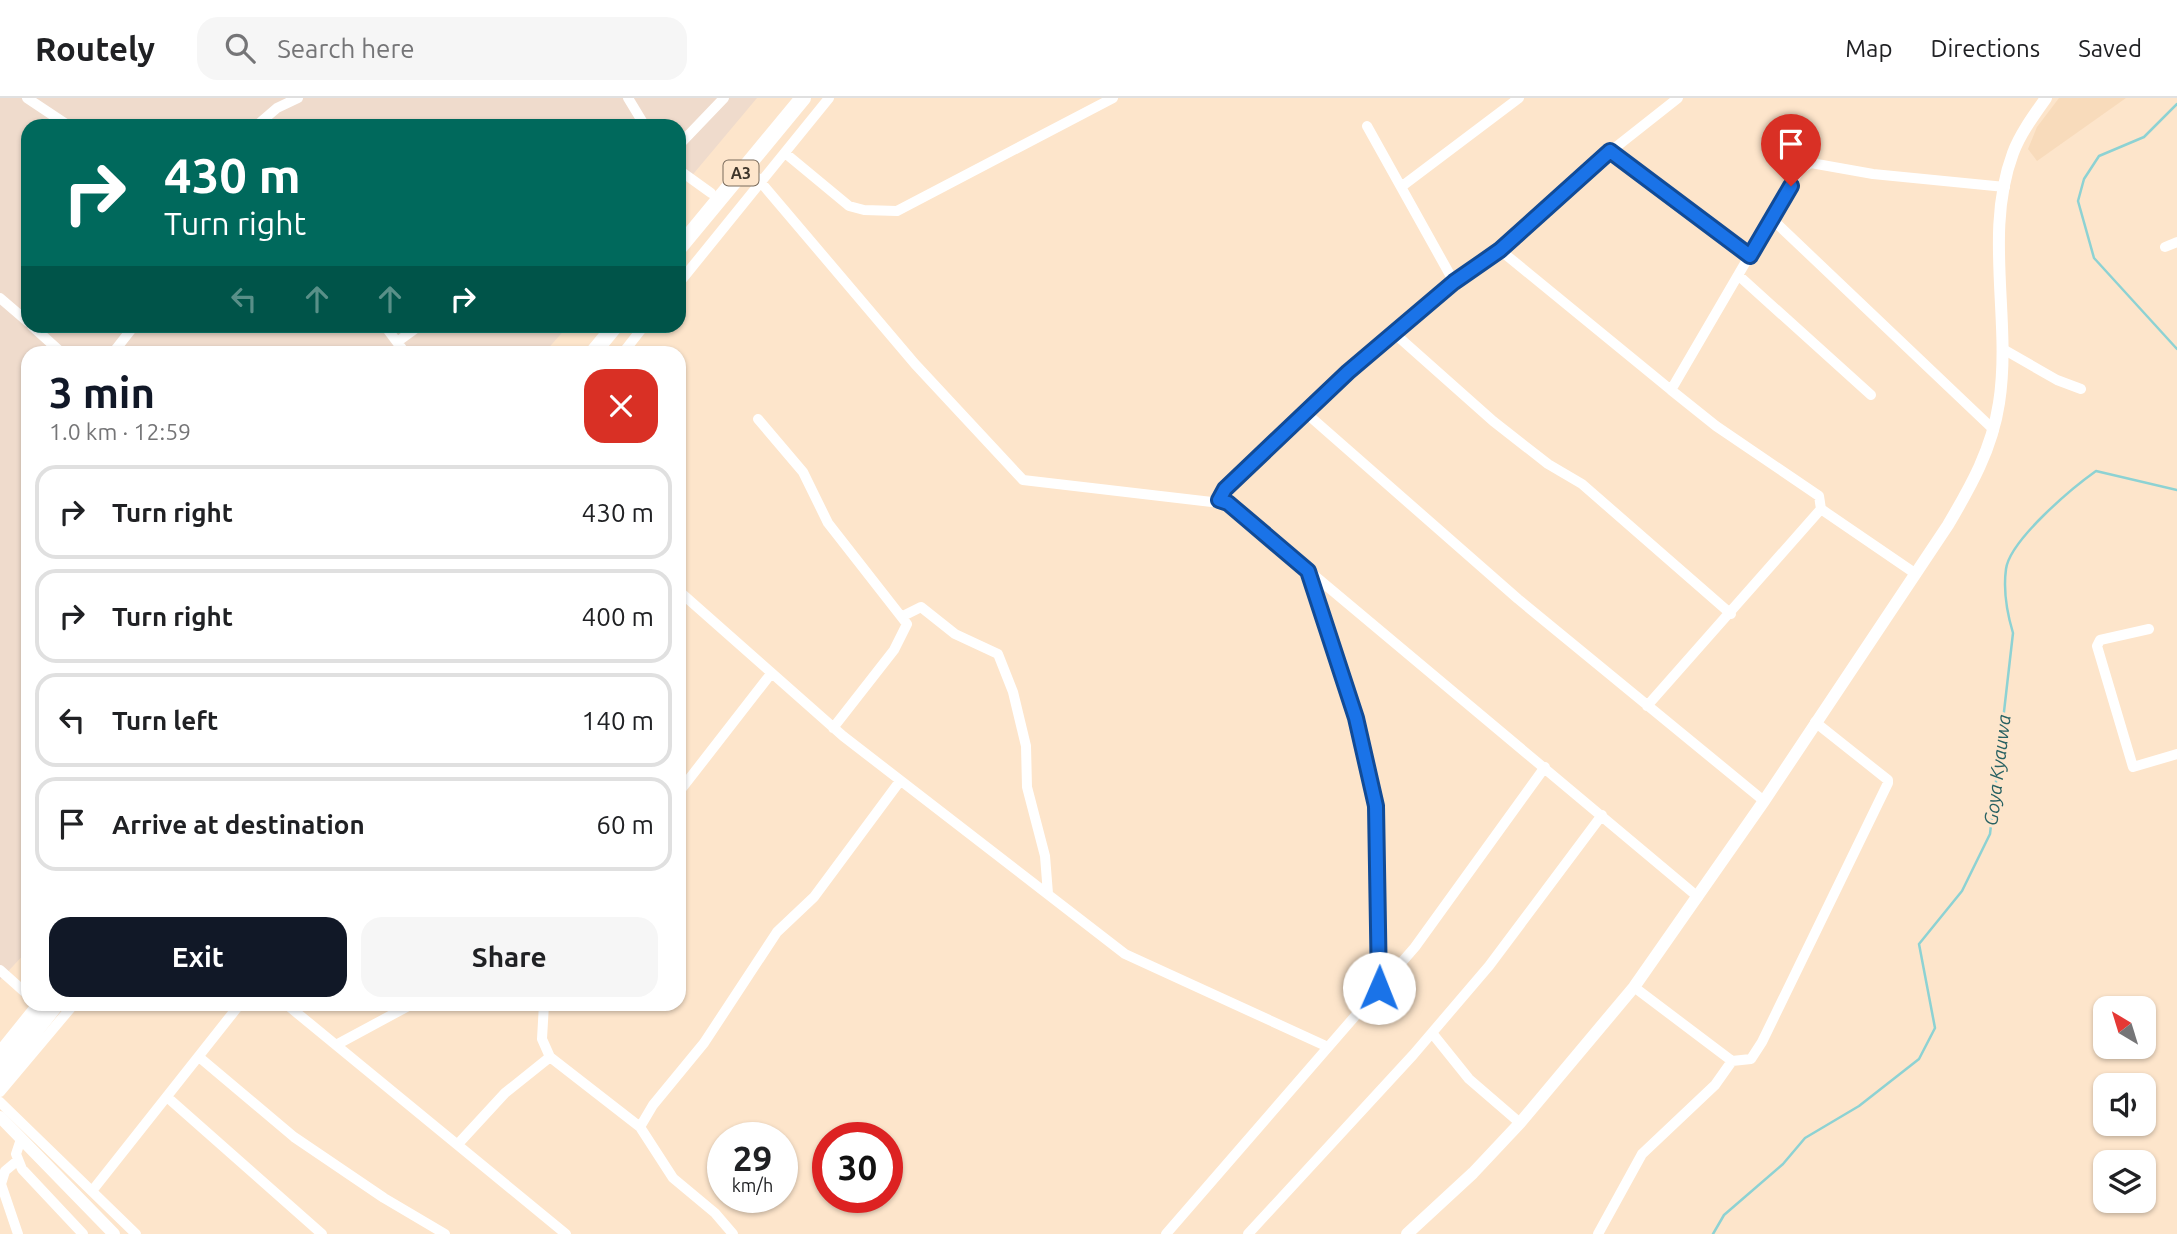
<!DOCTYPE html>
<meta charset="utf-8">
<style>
:root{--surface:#fff;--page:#f6f6f6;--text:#202124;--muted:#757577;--line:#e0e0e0;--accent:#111827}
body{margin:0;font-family:Ubuntu,sans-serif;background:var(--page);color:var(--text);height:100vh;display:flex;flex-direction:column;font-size:26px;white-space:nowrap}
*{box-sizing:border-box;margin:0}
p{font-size:23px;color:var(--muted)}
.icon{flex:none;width:38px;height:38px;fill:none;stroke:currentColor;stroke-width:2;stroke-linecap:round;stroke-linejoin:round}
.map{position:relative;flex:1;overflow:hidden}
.sheet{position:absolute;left:21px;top:248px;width:665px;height:665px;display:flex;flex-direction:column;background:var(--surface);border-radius:21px;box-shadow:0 2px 5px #0004}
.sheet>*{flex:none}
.top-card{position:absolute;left:21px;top:21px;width:665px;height:214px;border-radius:21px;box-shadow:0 2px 5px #0004;background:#00695c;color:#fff;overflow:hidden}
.needle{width:46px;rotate:322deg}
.controls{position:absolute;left:2093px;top:898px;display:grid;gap:14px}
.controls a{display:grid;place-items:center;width:63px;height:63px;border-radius:14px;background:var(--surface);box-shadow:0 2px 5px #0004;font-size:35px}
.speed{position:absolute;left:707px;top:1024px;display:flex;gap:14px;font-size:35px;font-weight:700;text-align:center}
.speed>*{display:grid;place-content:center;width:91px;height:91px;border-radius:50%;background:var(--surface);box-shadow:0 2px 5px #0004;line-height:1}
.speed small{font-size:18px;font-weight:400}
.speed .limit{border:10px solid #d22;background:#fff;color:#111}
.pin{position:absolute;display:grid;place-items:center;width:60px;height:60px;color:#fff;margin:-72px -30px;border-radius:50% 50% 50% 0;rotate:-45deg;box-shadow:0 0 7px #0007}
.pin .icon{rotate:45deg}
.me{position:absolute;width:77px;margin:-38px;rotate:1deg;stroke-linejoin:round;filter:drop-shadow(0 0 5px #0008)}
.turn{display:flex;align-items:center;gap:24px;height:147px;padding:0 28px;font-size:32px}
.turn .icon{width:91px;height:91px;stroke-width:2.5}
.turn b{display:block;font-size:49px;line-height:60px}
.lanes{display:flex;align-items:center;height:66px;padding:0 28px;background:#0003;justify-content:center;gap:35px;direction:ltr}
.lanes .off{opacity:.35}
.round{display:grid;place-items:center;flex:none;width:74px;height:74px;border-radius:21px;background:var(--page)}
.head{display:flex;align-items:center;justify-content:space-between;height:119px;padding:0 28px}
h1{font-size:42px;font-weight:600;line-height:52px;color:var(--accent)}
.action{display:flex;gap:14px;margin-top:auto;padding:14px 28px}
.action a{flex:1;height:80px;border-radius:21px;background:var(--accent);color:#fff;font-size:28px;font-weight:600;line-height:80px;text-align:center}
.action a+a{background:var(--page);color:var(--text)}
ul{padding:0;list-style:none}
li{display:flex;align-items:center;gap:21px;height:94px;margin:0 14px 10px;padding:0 14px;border:4px solid var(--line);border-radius:21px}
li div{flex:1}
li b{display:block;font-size:26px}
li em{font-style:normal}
header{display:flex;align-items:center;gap:42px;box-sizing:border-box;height:98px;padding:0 35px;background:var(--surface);border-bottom:2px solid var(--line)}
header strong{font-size:33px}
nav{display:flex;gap:38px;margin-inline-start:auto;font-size:24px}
.search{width:490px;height:63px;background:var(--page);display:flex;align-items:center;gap:18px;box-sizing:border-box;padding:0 24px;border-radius:21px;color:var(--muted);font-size:26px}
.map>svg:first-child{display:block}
.built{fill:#f8dbbb}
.education{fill:#efdbcc}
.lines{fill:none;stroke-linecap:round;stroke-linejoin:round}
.stream{stroke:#8dd2d3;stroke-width:2.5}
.minor{stroke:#fff;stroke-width:10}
.tertiary{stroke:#fff;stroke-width:12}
.trunk{stroke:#fff;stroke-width:16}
.route-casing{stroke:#114b97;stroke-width:18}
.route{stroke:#1a73e8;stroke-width:12}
.labels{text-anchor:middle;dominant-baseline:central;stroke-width:6;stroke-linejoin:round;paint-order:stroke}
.shield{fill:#fde5cb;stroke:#786a5b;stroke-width:2}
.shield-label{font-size:16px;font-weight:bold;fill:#3f362b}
.water-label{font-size:19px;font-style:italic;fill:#286162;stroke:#fde5cb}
</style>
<header>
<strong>Routely</strong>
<div class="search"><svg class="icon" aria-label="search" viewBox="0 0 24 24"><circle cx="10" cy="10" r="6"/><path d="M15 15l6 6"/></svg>Search here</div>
<nav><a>Map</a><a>Directions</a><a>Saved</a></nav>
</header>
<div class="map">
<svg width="2177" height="1136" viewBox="0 0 2177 1136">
<rect width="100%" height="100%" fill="#fde5cb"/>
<path class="built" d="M2059 0H2126L2037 63 2028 51 2037 29Z"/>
<path class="education" d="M0 0H757L679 93V28H28V228H568L544 255 28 256V852L0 882Z"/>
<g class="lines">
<path class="stream" d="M2177 6 2144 39 2099 58 2084 81 2078 103 2094 160 2177 251
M1713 1136 1724 1117 1783 1066 1805 1040 1859 1008 1919 961 1935 930 1919 846 1962 793 1990 736 2013 535C2007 515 2003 493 2006 471 2010 442 2072 390 2096 373L2177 392"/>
<path class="minor" d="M27 0 69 28
M628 0 645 28
M256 28 277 10 298 0
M1367 28 1454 184
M679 47 724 0
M1610 53 1750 158
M785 55 849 108 864 112 897 113 1113 0
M747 68 915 266 1023 382 1229 406 1698 799
M679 72 711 95
M1401 89 1519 0
M1773 122 1994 332
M2165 149 2177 144
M1500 152 1671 292
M1738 177 1871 297
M679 185 829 0
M0 200 28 224
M32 228 63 256
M385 228 406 256
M1394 235 1493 323 1548 366 1582 386 1731 516
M397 244 419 228
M2003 251 2057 282 2081 291
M112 256 134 228
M622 256 644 228
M1306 315 1518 501 1764 703
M758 321 803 374 828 425 907 526 894 552 833 630
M1219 403 1231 382 1424 208 1500 152 1578 79 1678 0
M1821 411 1916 476
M1308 474 1356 620 1376 708 1379 890
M679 493 843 638 1125 856 1328 949
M903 518 921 509 955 536 998 556 1013 594 1026 648 1027 689 1045 758 1048 796
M2149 531 2100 542 2097 548 2133 669 2177 656
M1647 608 1821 411 1819 398 1716 328 1671 292 1800 71 1811 65 1873 76 2005 89
M679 694 770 577
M0 872 28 897
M1634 889 1732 963 1751 961 1762 944 1888 685V682L1815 624
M286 906 566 1136
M544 906 542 941 550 959 640 1029 653 1007 704 945 777 834 814 799 900 683
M1432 935 1469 981 1520 1025
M336 947 412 906
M199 959 294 1039 384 1100 445 1136
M0 994 74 906
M167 999 322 1136
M0 1004 136 1136
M640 1029 673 1080 715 1115 733 1136
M21 1041 16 1056 22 1071 83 1136
M458 1046 505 995 550 959
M17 1063 5 1073 1 1086 18 1136
M92 1093 240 906
M1166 1136 1415 849 1545 669
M1248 1136 1413 957 1489 868 1602 717
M1598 1136 1642 1056 1715 987 1732 963"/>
<path class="tertiary" d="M0 1019 114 1136
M1407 1136 1473 1075 1520 1025 1634 889 1764 703 1948 427C1971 388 1992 351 1999 305 2012 223 1983 135 2013 55 2020 36 2034 17 2046 0"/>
<path class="trunk" d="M679 150 803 0
M592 256 615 228
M0 957 41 906
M0 978 56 906"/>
</g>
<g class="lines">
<defs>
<path id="route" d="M1379 890 1376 708 1356 620 1308 473 1228 405 1219 402 1225 391 1348 274 1454 184 1500 152 1610 53 1750 158 1791 88"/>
</defs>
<use href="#route" class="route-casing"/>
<use href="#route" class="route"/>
</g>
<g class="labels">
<rect class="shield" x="723.5" y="62.5" width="35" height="25" rx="5"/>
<g class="shield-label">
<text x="741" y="75">A3</text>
</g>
<g class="water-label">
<text transform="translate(1997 672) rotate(-83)">Goya Kyauwa</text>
</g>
</g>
</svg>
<div class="controls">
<a><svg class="needle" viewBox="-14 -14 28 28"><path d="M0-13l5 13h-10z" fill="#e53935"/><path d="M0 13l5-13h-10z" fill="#757577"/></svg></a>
<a><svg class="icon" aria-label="sound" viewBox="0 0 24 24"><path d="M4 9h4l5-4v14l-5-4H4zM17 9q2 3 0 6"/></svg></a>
<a><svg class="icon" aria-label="layers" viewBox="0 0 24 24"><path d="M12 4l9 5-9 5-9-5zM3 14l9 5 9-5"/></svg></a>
</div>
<div class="speed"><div>29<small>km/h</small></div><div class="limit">30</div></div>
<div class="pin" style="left:1791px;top:88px;background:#d93025"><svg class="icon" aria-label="arrive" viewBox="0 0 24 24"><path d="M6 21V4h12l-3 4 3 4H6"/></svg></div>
<svg class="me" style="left:1379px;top:890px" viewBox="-20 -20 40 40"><circle r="19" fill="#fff"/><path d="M0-13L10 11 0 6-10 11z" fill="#1a73e8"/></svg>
<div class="top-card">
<div class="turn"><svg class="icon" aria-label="right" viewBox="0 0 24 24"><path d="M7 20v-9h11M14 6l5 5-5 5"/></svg><div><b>430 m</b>Turn right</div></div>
<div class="lanes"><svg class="icon off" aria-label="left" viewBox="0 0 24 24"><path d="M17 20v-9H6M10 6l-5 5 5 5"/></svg><svg class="icon off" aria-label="ahead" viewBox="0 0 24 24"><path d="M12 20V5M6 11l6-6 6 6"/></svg><svg class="icon off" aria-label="ahead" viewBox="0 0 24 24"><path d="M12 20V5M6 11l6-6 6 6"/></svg><svg class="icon" aria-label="right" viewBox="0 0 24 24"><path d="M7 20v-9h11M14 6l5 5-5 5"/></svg></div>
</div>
<section class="sheet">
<div class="head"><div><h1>3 min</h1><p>1.0 km · 12:59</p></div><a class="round" style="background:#d93025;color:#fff"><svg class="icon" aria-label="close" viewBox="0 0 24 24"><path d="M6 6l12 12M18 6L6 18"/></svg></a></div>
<ul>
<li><svg class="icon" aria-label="right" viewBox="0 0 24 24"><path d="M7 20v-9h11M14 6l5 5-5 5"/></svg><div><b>Turn right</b></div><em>430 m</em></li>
<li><svg class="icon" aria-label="right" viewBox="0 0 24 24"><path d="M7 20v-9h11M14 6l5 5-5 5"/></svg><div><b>Turn right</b></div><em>400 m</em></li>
<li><svg class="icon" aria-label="left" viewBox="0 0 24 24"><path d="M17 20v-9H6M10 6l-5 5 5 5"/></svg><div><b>Turn left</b></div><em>140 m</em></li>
<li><svg class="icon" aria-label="arrive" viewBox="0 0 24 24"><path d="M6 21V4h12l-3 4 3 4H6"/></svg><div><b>Arrive at destination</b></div><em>60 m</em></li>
</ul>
<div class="action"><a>Exit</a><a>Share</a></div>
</section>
</div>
